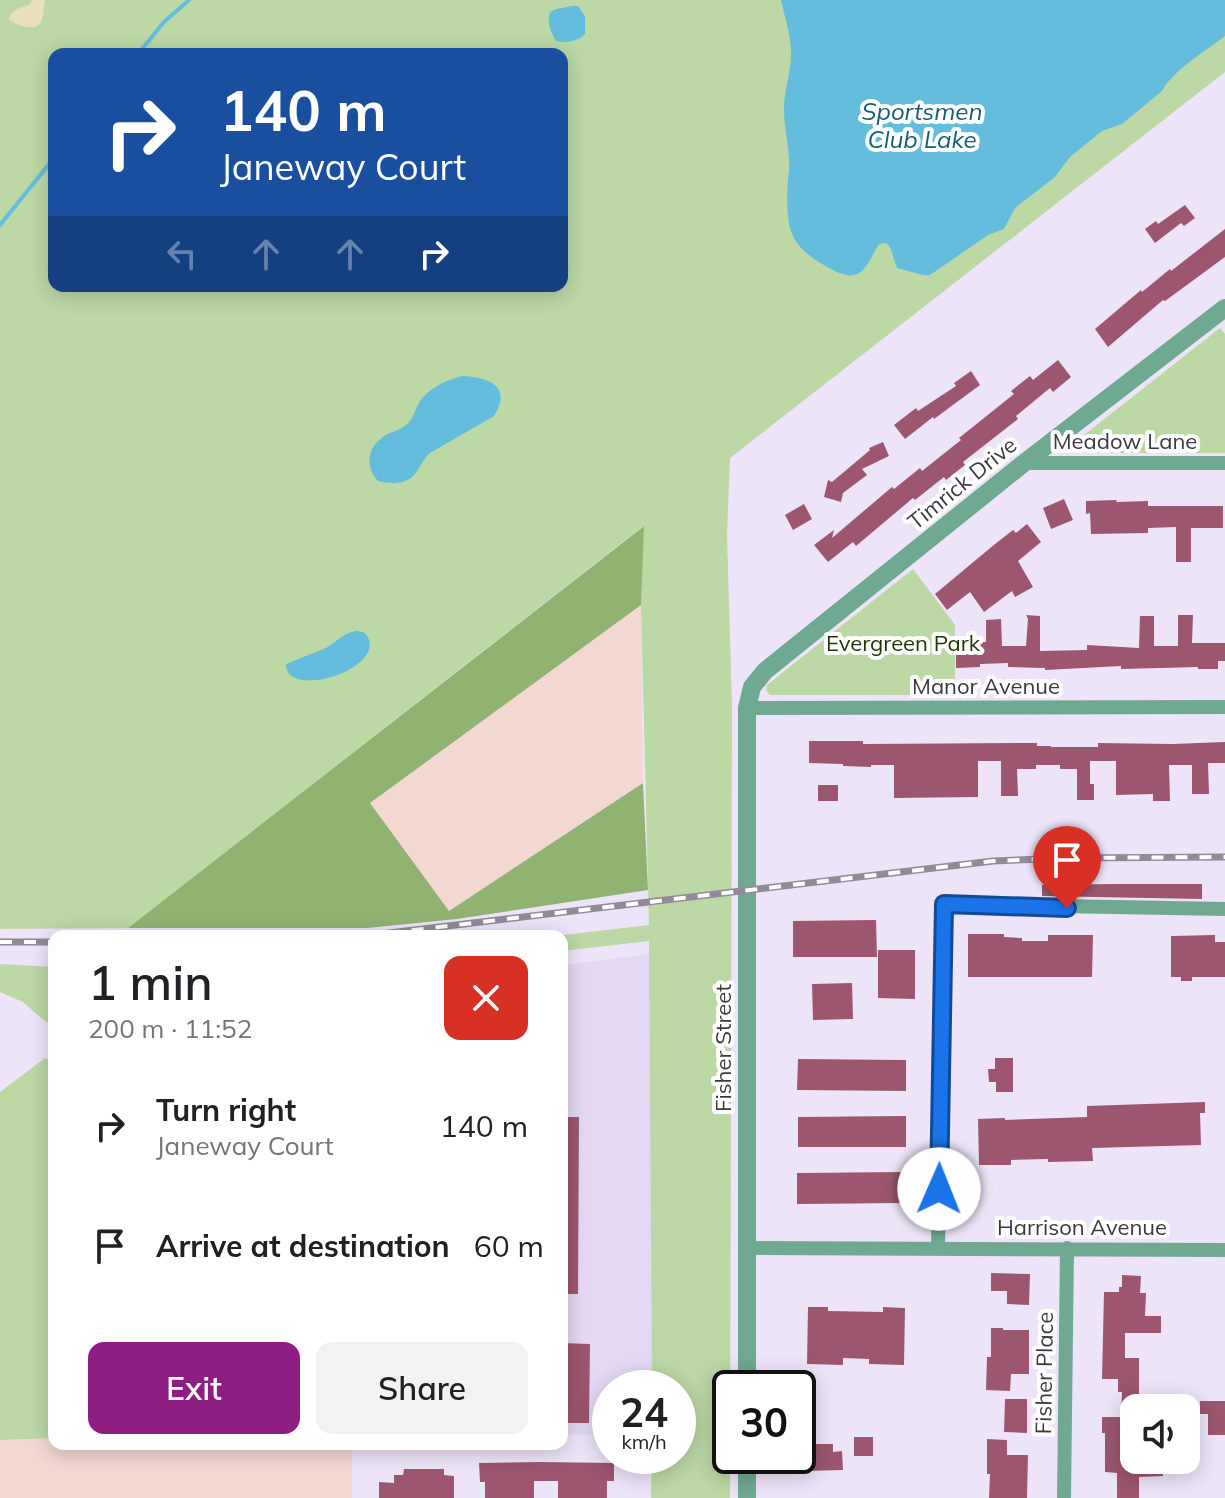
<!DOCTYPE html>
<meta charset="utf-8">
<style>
:root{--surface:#fff;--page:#f2f2f2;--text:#202124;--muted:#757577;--accent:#8d1d80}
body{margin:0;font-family:Mulish,sans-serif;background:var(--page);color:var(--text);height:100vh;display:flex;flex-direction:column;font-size:30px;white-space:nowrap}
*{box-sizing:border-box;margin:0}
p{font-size:26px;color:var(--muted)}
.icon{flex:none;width:44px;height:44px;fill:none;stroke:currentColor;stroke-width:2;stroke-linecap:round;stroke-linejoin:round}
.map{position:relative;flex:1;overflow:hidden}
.panel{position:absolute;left:48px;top:930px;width:520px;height:520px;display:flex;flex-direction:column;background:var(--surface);border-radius:16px;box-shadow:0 4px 20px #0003}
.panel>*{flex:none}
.guide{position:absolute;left:48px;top:48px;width:520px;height:244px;border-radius:16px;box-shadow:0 4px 20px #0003;background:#1a4fa0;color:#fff;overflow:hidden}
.buttons{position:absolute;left:1120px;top:1394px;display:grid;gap:16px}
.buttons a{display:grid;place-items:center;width:80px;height:80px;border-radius:16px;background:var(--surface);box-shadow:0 4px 20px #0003;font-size:40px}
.speed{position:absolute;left:592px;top:1370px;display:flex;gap:16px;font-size:40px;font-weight:700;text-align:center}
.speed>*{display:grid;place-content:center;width:104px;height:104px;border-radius:50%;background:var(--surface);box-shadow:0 4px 20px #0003;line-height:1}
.speed small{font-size:20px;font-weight:400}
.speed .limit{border:4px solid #111;border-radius:12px;background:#fff;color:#111}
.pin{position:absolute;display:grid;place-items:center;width:68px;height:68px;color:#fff;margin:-82px -34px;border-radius:50% 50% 50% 0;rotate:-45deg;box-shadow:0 0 8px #0007}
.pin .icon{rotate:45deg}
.me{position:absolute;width:88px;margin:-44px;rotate:1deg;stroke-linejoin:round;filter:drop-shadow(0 0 6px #0008)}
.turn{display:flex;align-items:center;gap:28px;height:168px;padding:0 40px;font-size:36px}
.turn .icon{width:104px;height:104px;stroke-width:2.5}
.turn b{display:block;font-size:56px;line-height:68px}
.lanes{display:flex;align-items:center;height:76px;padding:0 40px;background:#0003;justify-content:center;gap:40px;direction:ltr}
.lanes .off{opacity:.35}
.round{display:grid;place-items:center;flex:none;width:84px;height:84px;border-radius:16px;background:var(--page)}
.summary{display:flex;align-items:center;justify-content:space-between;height:136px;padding:0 40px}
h1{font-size:48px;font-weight:600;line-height:60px}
.cta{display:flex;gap:16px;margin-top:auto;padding:16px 40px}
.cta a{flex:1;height:92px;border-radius:16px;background:var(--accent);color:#fff;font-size:32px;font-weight:600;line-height:92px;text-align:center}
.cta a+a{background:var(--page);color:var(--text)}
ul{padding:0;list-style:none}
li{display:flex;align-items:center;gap:24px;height:120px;padding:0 40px}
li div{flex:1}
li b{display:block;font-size:30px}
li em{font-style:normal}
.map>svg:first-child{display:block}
.commercial{fill:#f2d8d1}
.built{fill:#e4d8f4}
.green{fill:#bcd8a5;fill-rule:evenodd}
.forest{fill:#91b372}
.sand{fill:#e9dfba}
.water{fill:#65bddd}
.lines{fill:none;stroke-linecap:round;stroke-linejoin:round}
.stream{stroke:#65bddd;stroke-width:4}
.building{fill:#9c566f}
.minor{stroke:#6fa991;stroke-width:14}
.tertiary{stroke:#6fa991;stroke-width:18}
.rail-casing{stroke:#918b99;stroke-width:7}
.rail{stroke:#fff;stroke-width:4;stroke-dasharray:12;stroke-linecap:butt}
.route-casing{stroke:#114b97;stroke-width:20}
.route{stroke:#1a73e8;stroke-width:14}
.labels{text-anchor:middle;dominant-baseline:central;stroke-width:8;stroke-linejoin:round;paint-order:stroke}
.street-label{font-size:22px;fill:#3d3941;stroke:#fff}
.park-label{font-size:22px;fill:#1f3505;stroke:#fff}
.water-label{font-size:24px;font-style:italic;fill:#175e74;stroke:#fff}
</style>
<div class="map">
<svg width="1225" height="1498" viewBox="0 0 1225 1498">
<rect width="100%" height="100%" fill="#ede4f9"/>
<path class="commercial" d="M641 605 643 783 448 912 370 803Z
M54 1438V1444H352V1498H0V1440Z"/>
<path class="built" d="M650 954 652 1388H610V1435H562V965Z"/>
<path class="green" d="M0 0H1225V72L730 458 727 535 732 705 730 1498H651L652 1456H678V1388H652L649 941 562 951V936H555L649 925 641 605 643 526 128 928 0 929ZM54 54H562V286H54Z
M1220 328 1225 334V453H1087L1079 449V439Z
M913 569 955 625V695H770L766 690 767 685Z
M0 964 54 967V1023L46 1022 23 1002 0 992Z
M45 1058 54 1062V1438L0 1440V1092Z"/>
<path class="forest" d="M644 526 641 605 370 803 449 911 643 783 648 890 457 919 367 928H128Z"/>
<path class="sand" d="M32 0H45C42 13 46 30 27 27 19 26 15 24 9 19 11 9 20 8 29 5Z"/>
<path class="water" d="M781 0H1225V36C1206 51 1173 70 1162 91L1122 124 1102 131 1070 157 1055 177 1015 208 1004 229 988 235 930 275H923L897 268 890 247 886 243 879 244C867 263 863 285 835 271 821 264 800 252 793 236 785 220 787 188 789 170 790 150 784 129 784 109 784 90 791 73 791 54 791 36 785 18 781 0Z
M571 6H578L585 16V34C577 42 566 43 556 41 552 35 546 21 550 13 554 8 565 8 571 6Z
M462 376C488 377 513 386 494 416L430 453C422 460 421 467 415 474 407 485 389 484 378 481 365 467 367 448 383 437 390 432 399 431 406 425 413 420 415 410 419 403 427 389 446 380 462 376Z
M355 631C363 631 367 633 369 640 379 672 285 699 286 664L326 648 346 634Z"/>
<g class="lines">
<path class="stream" d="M138 54 164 22 189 0
M0 225 54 158"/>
</g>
<path class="building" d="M1185 205 1195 218 1184 226 1181 223 1155 243 1145 229 1156 221 1158 224Z
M1225 229V257L1165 301 1163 300 1108 347 1095 329 1141 290 1142 292 1170 269 1171 271Z
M1058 360 1071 377 1053 392 1050 388 1016 416 1018 419 963 462 965 465 946 480 944 477 915 500 913 498 856 546 853 542 828 562 814 545 834 530 832 538 892 487 894 489 920 468 922 471 961 440 959 438 1014 394 1011 391 1030 376 1033 380Z
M971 371 980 385 934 419 933 417 905 439 894 425 916 408 918 411 956 386 954 383Z
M883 442 889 456 862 469 867 475 843 493 841 502 824 497 828 480 832 482 870 450 869 448Z
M1064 499 1073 520 1051 529 1043 508Z
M1117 500 1116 502 1148 501V506H1223V528H1191V562H1176V527L1148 528V533L1091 534 1090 513 1086 514V501Z
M804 504 812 519 793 530 785 515Z
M1027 524 1041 542 1018 561 1033 587 1015 597 1012 591 984 612 970 592 947 610 935 594 995 544 1013 530 1016 533Z
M1026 615 1040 616V651L1087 650V645L1139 648 1140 616H1154V646H1178V615H1193L1192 643H1225V661H1218V669H1198V667L1121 669V666L1045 670V668L1008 667V663L980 664V667L956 668V643L986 642V620L1001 619 1002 646H1026L1028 619Z
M809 741H863V744L1037 743V746H1051V747H1098V743L1173 744 1225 742V763H1208L1209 794H1192V765H1169L1170 801H1153V794L1116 795V761H1090V784H1094V800H1077V769H1060V765H1036V769H1017L1018 796H1001V761H978V797L894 798V765H871V767L843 766V764L809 763Z
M818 785H838V801H818Z
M1117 884H1202V899L1042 896V885Z
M876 920 877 957H793V921Z
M968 934H1004V937L1022 938V941H1048V935H1093L1092 977H968Z
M1215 935V942H1225V977H1192V981H1181V977H1171V936Z
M878 950H915V999L878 998Z
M852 983 853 1019 813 1020 812 984Z
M995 1058H1013V1092H996V1082H989L988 1069H995Z
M798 1059 906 1060V1091L797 1090Z
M1205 1102V1113H1200L1201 1145 1092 1148 1093 1161 1048 1162V1159L1011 1160V1165H979L978 1119 1005 1118V1120L1087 1117V1106Z
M906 1116V1147H798V1117Z
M562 1117H579L578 1294H562Z
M906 1172V1203L797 1204V1173Z
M991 1273 1030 1274 1029 1305 1007 1304V1291H991Z
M1122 1275 1141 1276 1140 1293H1146L1145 1316H1161V1333H1125V1358H1139V1408H1134V1434L1126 1433V1460H1163V1476L1139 1477V1498H1117V1473L1105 1472V1433H1102V1417H1121L1122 1392H1118V1379H1102L1104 1292H1119V1287H1122Z
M808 1307H828V1311L883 1312V1307L905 1308 904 1365 869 1364V1359L843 1358V1365L807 1364Z
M991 1328H1003V1330H1029V1374H1011L1010 1391 986 1390 987 1357H991Z
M562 1343 590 1344 589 1423H562Z
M1005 1399H1027V1433L1004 1432Z
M1200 1401H1225V1435H1208V1414H1200Z
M854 1437H873V1456H854Z
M987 1439 1007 1440V1455H1028L1027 1498H989L990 1474H987Z
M805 1444H833V1452L842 1451 843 1470 805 1471Z
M540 1462 614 1463V1481H607V1498H558V1481H534V1498H485V1482H480L479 1463Z
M404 1469H444V1475L454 1476V1498H379V1482L394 1483V1475H403Z"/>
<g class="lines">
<path class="minor" d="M1024 463H1225
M747 708 1225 707
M747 1248 1225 1250
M938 1249 944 904 1225 909
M1064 1498 1067 1248"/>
<path class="tertiary" d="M747 1388V708L752 687 765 671 1024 463 1225 308
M747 1498V1456"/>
<defs>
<path id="rail" d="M364 936 993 861 1067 858 1225 857
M0 942H54"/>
</defs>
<use href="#rail" class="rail-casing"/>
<use href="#rail" class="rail"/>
</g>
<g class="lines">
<defs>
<path id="route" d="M939 1189 944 904 1067 908"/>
</defs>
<use href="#route" class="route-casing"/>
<use href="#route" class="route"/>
</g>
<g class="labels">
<g class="street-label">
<text x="1125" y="441">Meadow Lane</text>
<text transform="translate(962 483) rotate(-39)">Timrick Drive</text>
<text x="986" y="686">Manor Avenue</text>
<text transform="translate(723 1048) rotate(-90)">Fisher Street</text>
<text x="1082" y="1227">Harrison Avenue</text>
<text transform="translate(1044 1373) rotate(-89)">Fisher Place</text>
</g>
<g class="park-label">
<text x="903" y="643">Evergreen Park</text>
</g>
<g class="water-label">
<text x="922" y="111">Sportsmen<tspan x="922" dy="28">Club Lake</tspan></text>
</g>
</g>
</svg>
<div class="buttons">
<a><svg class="icon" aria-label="sound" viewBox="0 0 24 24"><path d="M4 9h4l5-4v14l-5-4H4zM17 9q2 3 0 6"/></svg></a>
</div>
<div class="speed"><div>24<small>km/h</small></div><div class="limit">30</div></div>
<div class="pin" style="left:1067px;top:908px;background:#d93025"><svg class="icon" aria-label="arrive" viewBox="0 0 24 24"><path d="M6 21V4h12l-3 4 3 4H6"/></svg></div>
<svg class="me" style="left:939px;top:1189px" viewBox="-20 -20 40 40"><circle r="19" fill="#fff"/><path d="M0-13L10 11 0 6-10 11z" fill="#1a73e8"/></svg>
<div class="guide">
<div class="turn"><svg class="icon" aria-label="right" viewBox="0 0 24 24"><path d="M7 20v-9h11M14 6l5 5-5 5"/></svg><div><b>140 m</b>Janeway Court</div></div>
<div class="lanes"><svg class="icon off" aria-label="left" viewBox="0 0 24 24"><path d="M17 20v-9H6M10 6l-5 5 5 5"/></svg><svg class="icon off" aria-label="ahead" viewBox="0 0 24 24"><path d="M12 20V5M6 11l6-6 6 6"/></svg><svg class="icon off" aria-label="ahead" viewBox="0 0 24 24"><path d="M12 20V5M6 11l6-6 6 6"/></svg><svg class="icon" aria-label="right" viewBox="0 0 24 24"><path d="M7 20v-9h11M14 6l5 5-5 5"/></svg></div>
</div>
<section class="panel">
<div class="summary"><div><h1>1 min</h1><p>200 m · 11:52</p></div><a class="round" style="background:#d93025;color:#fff"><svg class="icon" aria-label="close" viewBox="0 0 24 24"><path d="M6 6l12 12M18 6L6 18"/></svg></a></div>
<ul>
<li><svg class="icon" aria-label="right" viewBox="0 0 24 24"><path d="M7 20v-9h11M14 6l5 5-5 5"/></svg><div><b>Turn right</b><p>Janeway Court</p></div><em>140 m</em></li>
<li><svg class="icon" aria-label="arrive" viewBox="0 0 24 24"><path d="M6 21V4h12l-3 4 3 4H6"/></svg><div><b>Arrive at destination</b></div><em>60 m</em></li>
</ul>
<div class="cta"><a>Exit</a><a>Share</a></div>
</section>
</div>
